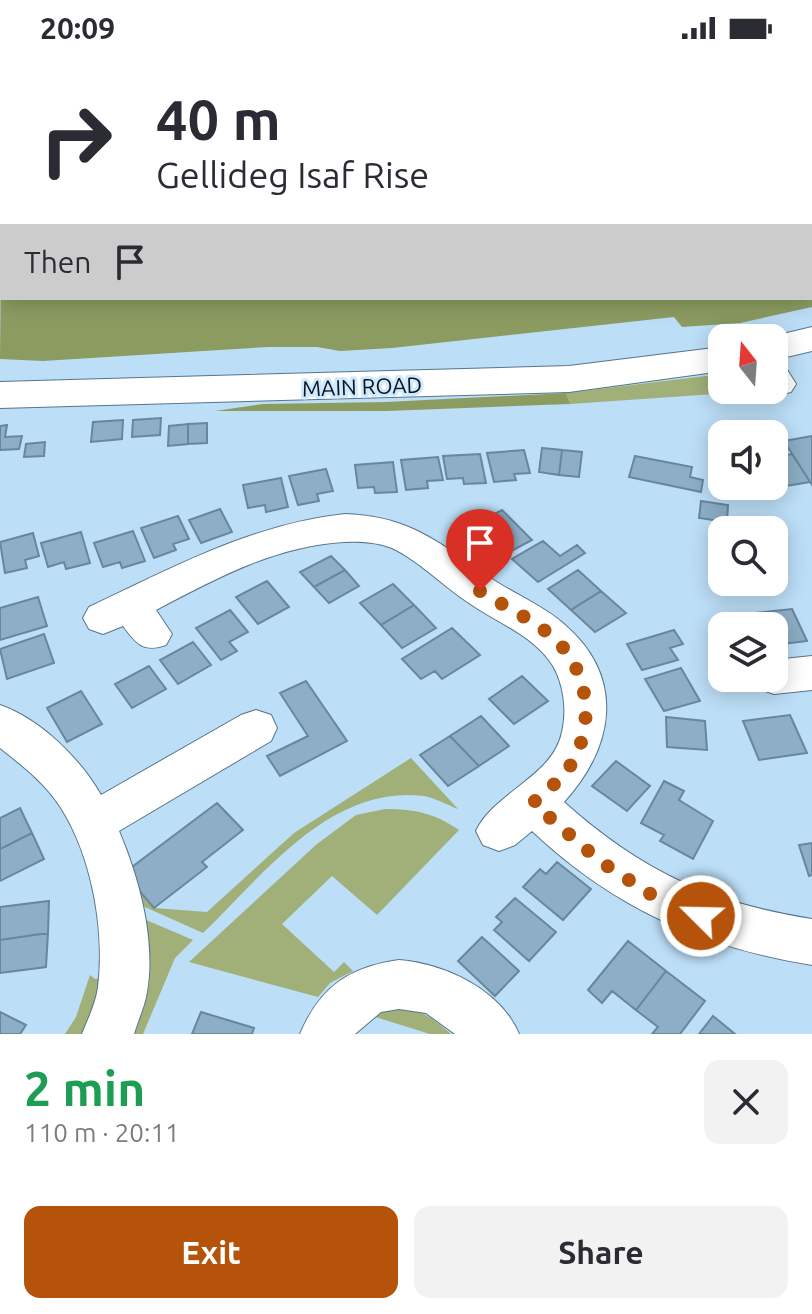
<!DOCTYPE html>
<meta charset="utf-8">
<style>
:root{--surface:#fff;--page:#f2f2f3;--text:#2b2b33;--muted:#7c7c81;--accent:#b45309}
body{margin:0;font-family:Ubuntu,sans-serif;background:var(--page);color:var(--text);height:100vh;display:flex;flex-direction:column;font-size:30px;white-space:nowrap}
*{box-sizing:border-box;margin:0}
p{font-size:26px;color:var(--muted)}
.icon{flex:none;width:44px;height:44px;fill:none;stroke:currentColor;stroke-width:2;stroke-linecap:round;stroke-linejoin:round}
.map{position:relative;height:978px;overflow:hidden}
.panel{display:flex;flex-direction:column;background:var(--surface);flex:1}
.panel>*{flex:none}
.top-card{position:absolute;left:0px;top:0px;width:812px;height:244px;box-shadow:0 4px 20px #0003;background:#fff;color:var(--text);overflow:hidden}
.needle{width:52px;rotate:343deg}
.buttons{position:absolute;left:708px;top:268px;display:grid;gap:16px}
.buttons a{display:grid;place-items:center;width:80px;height:80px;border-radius:16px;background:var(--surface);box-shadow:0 4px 20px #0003;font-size:40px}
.pin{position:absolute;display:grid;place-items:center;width:68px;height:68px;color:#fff;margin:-82px -34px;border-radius:50% 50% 50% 0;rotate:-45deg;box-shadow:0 0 8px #0007}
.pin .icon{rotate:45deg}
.me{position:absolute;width:88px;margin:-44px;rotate:293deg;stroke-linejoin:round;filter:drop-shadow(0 0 6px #0008)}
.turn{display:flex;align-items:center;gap:28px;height:168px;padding:0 24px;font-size:36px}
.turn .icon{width:104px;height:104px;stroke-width:2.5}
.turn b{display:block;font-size:56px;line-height:68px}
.then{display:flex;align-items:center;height:76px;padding:0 24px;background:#0003;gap:16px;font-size:30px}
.round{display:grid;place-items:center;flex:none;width:84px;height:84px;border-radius:16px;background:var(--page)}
.overview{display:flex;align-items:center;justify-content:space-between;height:136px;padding:0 24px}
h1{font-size:48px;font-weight:600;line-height:60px;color:#1e9e55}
.cta{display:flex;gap:16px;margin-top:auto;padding:16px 24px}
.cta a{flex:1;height:92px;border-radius:16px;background:var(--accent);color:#fff;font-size:32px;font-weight:600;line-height:92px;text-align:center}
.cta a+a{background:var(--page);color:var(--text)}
.status{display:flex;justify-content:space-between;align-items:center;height:56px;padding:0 40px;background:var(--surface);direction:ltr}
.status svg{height:22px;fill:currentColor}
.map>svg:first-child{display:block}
.green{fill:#a1b078}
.forest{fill:#8c9c61}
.building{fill:#8daec6;stroke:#67879e;stroke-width:2}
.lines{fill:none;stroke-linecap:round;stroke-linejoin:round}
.minor-casing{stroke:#56758c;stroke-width:2}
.major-casing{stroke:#56758c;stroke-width:2}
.minor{fill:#fff;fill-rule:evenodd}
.major{fill:#fff;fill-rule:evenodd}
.route{stroke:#b45309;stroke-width:14;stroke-dasharray:0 25.2}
.labels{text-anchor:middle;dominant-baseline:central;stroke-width:6;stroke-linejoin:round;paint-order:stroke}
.street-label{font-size:22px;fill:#08141d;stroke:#cfeaff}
</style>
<div class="status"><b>20:09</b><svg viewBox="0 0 49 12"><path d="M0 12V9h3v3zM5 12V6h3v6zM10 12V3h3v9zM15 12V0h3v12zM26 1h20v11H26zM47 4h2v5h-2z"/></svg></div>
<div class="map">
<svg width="812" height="978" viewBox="0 0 812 978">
<rect width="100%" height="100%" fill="#bcdef7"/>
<path class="green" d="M170 0H807L812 2V183L810 2Z
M722 318V334L744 336 570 348 566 337Z
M411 702 458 753C448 749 435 742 424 740 331 728 263 819 203 877L127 843 124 817 154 852 207 856 294 777Z
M385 753C415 753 434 757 459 774L377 859 332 820 282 868 334 916 344 906 353 915 330 927 318 941 189 906 317 788 356 759Z
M130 857 193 884 175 902 143 978H118Z
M90 919 95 923 106 921 96 978H65L76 961Z
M393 950C419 951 431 961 451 978H430L372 960Z"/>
<path class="forest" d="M2 95V242H810L812 183V251L740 267 682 271 674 261 392 292 340 295 317 291H268L43 305 0 303Z
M566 337 570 348 387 355H215L263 348 386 346Z"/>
<path class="building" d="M161 362 160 379 132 381 133 364Z
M123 364 122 383 91 386 93 366Z
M207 367V387L188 388V368Z
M188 368V388L168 390 169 370Z
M7 369 5 381 22 380 19 393 0 394V370Z
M812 380V429L784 385Z
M45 386 44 400 24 401 26 388Z
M542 392 562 394 559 419 539 416Z
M524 394 530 417 514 418 516 424 494 426 487 397Z
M562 394 582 396 579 421 559 419Z
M480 398 486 427 464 428 463 422 447 423 443 400Z
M792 398 810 426 762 434 759 430H774V401Z
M635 400 692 411 690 421 703 424 701 436 629 421Z
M438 401 443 424 427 425 428 432 406 434 401 404Z
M393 406 397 436 375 437 374 431 358 432 355 409Z
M326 413 333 435 317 438 319 445 298 449 289 420Z
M281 422 288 451 266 456 265 449 248 452 243 429Z
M701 445 728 449 727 466 699 462Z
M220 453 232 476 201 487 189 464Z
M502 454 532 484 500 501 471 470Z
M178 460 189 483 173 488 176 494 154 502 141 472Z
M133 475 145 505 122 512 120 506 103 511 94 487Z
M81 476 90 507 66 513 64 506 48 511 41 487Z
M33 477 39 500 25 504 27 512 5 517 0 486Z
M543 485 560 500 577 489 585 497 538 526 512 503Z
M331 500 345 514 314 531 300 516Z
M345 514 359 530 329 547 314 531Z
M578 514 601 535 571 554 548 533Z
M267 525 289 551 258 568 236 541Z
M393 528 414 549 381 569 360 547Z
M601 535 626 557 595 576 571 554Z
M38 541 47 570 0 584V552Z
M414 549 436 572 402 592 381 569Z
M792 553 807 585 774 589V570H749L745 558Z
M230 554 248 576 229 586 237 595 221 604 196 572Z
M452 572 480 599 442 623 435 615 421 623 402 603Z
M674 574 683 588 670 592 678 604 642 614 627 588Z
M44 578 54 607 7 623 0 593Z
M193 586 211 609 178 628 160 604Z
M149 610 166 633 132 652 115 628Z
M681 612 700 645 664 655 645 623Z
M522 620 548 645 514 668 489 643Z
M306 625 347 685 280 720 267 700 308 680 280 637Z
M81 635 102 668 67 686 47 652Z
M790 659 807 697 759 704 743 665Z
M481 660 509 690 479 710 450 680Z
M666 661 705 665 707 694 667 691Z
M450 680 479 710 448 730 420 699Z
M616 705 650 730 627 755 592 730Z
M664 725 684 735 679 744 713 765 693 803 660 785 664 779 641 767Z
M217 747 243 774 202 806 207 811 154 852 124 817Z
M20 752 32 777 0 793V762Z
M32 777 44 803 0 825V793Z
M812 787V819L809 820 799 789Z
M557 806 591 833 563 864 523 831 540 813 546 818Z
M515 842 556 876 529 905 494 874 502 866 496 861Z
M49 845 48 877 0 884V851Z
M48 877 46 911 0 917V884Z
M482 881 519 915 495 940 458 905Z
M628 885 666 915 636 954 612 935 602 947 588 934Z
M666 915 705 945 680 978H652L658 971 636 954Z
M0 956 26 969 20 978H0Z
M201 956 254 972 252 978H192Z
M713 960 735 978H699Z"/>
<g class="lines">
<defs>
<path id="minor" d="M774 309 786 312 796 328 791 336 779 339 767 336 774 334Z
M345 458C411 460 440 488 492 523 516 539 544 550 565 569 626 622 614 691 564 746 641 815 710 847 812 863V909C701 891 614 852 532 775L515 789 499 795 483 789 476 775C494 736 553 721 562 676 567 655 564 629 553 610 534 579 495 566 466 545 441 528 419 505 392 492 377 486 359 485 344 486 275 490 215 523 156 554L172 578 166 589C144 597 136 588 123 570L103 578 89 573 83 562 89 551C172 512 252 468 345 458Z
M812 600V634L774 638 759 633 754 622H774V604Z
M0 649C40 663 80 702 101 739L241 659 256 654 271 659 277 672 271 685 119 775C139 822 156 884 147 936 145 950 138 964 134 978H82C88 963 96 947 98 931 105 874 92 801 61 752 46 728 23 710 0 692Z
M399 904C445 908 500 933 519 978H455L426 957 399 953 381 956 355 978H300C320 931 349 911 399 904Z"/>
<path id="major" d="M812 271V295L774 304V282H766Z
M722 291V315L569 336 0 352V326L569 310Z"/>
</defs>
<use href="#minor" class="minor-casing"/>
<use href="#major" class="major-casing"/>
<use href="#minor" class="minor"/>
<use href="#major" class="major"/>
</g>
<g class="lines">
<path class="route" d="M480 535C505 551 537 565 558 586 592 621 595 679 565 717 556 728 543 737 533 747L601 806 652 839 701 860"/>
</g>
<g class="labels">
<g class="street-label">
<text transform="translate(362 330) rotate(-2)">MAIN ROAD</text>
</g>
</g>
</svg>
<div class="buttons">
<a><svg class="needle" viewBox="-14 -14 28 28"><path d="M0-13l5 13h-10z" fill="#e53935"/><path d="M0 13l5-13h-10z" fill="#7c7c81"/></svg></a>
<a><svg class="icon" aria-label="sound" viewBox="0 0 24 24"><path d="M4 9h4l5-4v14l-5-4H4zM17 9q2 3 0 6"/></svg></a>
<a><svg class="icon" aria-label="search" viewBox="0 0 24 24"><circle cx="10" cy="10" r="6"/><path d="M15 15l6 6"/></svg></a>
<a><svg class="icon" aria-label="layers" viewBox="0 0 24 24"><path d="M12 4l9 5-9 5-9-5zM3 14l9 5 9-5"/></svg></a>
</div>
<div class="pin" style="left:480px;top:535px;background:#d93025"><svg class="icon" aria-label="arrive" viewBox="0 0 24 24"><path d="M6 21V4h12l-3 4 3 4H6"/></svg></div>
<svg class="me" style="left:701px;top:860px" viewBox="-20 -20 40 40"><circle r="17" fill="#b45309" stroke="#fff" stroke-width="3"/><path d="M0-11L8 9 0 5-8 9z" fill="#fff"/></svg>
<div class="top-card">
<div class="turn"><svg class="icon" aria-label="right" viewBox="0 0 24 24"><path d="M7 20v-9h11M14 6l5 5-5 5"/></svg><div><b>40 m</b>Gellideg Isaf Rise</div></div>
<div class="then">Then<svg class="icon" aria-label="arrive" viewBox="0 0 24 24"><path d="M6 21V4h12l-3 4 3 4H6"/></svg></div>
</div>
</div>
<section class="panel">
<div class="overview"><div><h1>2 min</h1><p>110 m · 20:11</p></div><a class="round"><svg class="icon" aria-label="close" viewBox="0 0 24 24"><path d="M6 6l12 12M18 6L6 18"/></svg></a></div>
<div class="cta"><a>Exit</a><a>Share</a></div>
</section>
